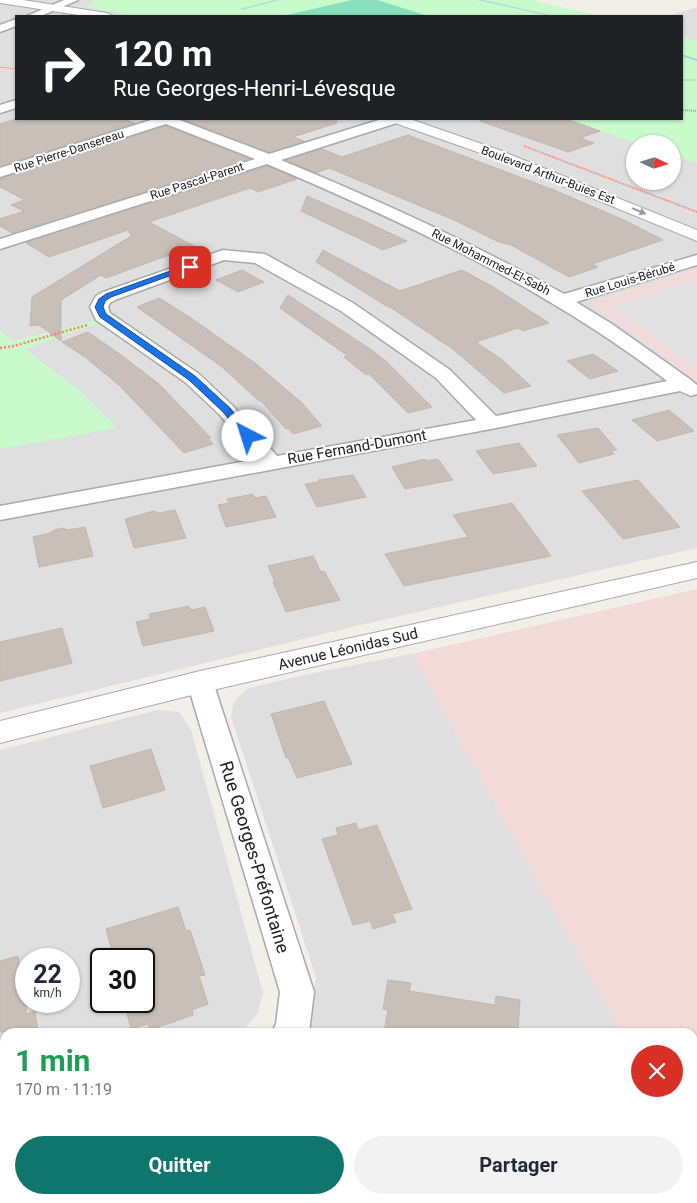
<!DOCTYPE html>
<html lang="fr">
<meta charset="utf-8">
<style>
:root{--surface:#fff;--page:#f2f2f3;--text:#1f2937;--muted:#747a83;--accent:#0f766e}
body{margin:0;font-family:Roboto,sans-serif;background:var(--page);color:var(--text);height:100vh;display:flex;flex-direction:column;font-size:19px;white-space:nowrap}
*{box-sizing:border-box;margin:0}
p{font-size:16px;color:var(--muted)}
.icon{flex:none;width:28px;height:28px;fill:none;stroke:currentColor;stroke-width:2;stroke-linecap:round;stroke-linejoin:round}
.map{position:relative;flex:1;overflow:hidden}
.details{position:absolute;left:0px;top:1028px;width:698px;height:176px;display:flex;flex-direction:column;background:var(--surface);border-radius:15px 15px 0 0;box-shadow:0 1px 4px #0004}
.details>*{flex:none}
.guide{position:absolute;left:15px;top:15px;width:668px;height:105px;border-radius:0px;box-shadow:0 1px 4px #0004;background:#202124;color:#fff;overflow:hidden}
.needle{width:32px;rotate:94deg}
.buttons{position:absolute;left:626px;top:135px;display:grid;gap:10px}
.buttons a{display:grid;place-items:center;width:55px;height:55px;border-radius:50%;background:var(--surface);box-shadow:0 1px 4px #0004;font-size:25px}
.speed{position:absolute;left:15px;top:948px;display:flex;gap:10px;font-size:25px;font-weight:700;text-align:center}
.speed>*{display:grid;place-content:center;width:65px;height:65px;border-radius:50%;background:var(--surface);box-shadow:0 1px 4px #0004;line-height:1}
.speed small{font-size:12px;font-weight:400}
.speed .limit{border:2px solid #111;border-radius:8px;background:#fff;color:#111}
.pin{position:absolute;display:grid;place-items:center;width:42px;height:42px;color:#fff;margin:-21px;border-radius:10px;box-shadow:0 2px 8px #0006}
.me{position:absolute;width:55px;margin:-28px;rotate:320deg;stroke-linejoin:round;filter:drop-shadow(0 0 4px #0008)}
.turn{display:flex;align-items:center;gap:18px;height:105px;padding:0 15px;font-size:22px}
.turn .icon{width:65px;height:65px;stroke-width:2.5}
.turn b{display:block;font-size:35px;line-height:42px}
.round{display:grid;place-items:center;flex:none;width:52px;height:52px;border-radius:26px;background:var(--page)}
.summary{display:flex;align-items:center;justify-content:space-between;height:85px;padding:0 15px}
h1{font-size:30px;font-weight:700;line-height:38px;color:#1e9e55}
.primary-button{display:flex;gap:10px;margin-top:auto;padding:10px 15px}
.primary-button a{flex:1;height:58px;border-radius:30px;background:var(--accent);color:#fff;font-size:20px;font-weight:700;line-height:58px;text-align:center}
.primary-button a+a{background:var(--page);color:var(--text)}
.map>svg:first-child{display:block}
.residential{fill:#e0dfdf;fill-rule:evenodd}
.commercial{fill:#f2dad9}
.park{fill:#c8facc}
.pitch{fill:#88e0be}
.parking{fill:#e2e2e2}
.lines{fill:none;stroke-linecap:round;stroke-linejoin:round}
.stream{fill:#aad3df;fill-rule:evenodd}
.building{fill:#c7bfb8;stroke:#c4b6ab}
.minor-casing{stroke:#a9a9a9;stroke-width:3}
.tertiary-casing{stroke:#a9a9a9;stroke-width:2}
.path-far2{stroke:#fa8072;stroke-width:1;stroke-dasharray:1 1;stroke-linecap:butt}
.path-far1{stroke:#fa8072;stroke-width:2;stroke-dasharray:1 1;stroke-linecap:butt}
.path{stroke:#fa8072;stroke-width:2.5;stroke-dasharray:2 2;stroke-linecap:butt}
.minor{fill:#fff;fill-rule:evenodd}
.tertiary{fill:#fff;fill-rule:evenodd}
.oneway{fill:#9c9c9c}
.route{fill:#1a73e8;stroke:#114b97}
.labels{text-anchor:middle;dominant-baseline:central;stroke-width:4;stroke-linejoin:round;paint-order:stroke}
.far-street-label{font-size:12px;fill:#222;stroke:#fff}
.street-label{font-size:15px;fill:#222;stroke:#fff}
.near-street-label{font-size:18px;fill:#222;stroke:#fff}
</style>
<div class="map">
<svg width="697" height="1203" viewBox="0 0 697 1203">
<rect width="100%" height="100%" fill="#f2efe9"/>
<path class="residential" d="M0 0H96L86 7 136 16H16V119H565L639 144H635V181H672L673 155 697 163V269L591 303 697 381V548L352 627 0 713Z
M697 7V41L681 37V16H669Z
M411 654 620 1032H304L309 1023 316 977 231 717 234 701 249 688 318 672Z
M158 710 179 712 191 730 263 993 258 1013 242 1032H5V1119L0 1121V750ZM26 959H69V1001H26ZM101 959H144V1001H101Z
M693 1164 697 1172V1203H0V1182L5 1181V1199H692Z"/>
<path class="commercial" d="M697 269V381L591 303Z
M697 589V1172L692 1164V1032H620L411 654Z"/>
<path class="park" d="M96 0H533L599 16H136L85 7Z
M681 37 697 41V163L673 155 672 144H639L565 119H681Z
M94 321 98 323 25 349 80 391 117 428 0 449V331L14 341Z"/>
<path class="pitch" d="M352 0H377L425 15 282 16Z"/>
<path class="parking" d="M697 279V369L611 306Z
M445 1199H636L638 1203H446Z"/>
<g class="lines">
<path class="stream" d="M275 0H279L241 10 240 9Z
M478 0H483L554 16H550Z
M681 54 697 59V61L681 56Z"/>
</g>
<path class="building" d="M16 119H123L135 123 0 166V124Z
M182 119H336L337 123 293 137 304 141 269 152Z
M481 119H566L600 131 580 138 594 143 568 152 480 121Z
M166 126 249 159 12 233 0 226V219L24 211 11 205 25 200 0 187V179Z
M408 135 554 190 626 221 663 240 592 264 598 267 569 277 511 245 499 242 454 220 329 168 316 173 286 160 322 149 342 157Z
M267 166 297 179 258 192 250 188 149 222 194 246 106 278 101 275 61 300V341L39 325 30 326 32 297 131 236 128 230 49 257 26 243Z
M307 196 362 220 407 241 383 250 301 211Z
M323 250 400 291 462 270 495 288 549 323 523 331 518 328 476 342 501 359 531 386 504 393 454 350 390 307H388L316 262Z
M242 270 264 282 238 292 216 280Z
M288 295 370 349 387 362 432 407 408 413 369 374 366 375 344 357 348 356 280 308Z
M159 298 188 316 255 363 302 403 322 426 293 434 288 428 286 429 261 401H259L222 367 137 307Z
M88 332 121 355 159 384 211 438H208L213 444 184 453 119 385 85 357 62 342Z
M593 354 618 371 590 379 567 361Z
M669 410 694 431 657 441 632 420Z
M598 428 617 450 612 451 614 454 579 463 557 435Z
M519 443 537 466 493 474 476 451Z
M425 459 426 461 438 459 453 480 405 489 392 467Z
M353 475 366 497 317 507 305 484 319 482 318 480Z
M638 480 656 500 680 527 623 539 582 491Z
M253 494 255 498 266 496 276 517 226 527 218 505 229 503 227 499Z
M512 503 551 556 404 586 385 554 468 537 453 515Z
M175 510 186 538 134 548 125 519 154 511 159 513Z
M85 527 93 556 39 567 33 537 50 533 54 530 62 528 68 530Z
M313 556 321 572 324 571 340 600 286 612 273 582H275L268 566Z
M189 606 191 610 205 607 214 631 143 646 136 622 150 619 149 614Z
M62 628 72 663 0 681V642Z
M324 701 352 764 297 778 288 757 286 758 271 714Z
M151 749 165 790 103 808 90 766Z
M356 823 358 830 377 825 412 909 392 914 396 922 373 929 370 921 353 925 322 839 338 835 336 828Z
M178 907 186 931 190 930 205 975 199 976 208 1004 192 1010 193 1015 150 1030 148 1024 131 1029 124 1001H144V959H114L106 929Z
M18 956 23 983 26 982V1014L35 1011 38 1032H0V961Z
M388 980 411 983 409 991 495 1005 496 996 520 1000 518 1031 513 1030V1032H384L388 1010 383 1009Z"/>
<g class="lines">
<defs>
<path id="minor" d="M64 0H78L41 16H27Z
M16 19V26L0 32V25Z
M16 100V108L0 113V105Z
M154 119H177L269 154 382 119H401L400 122 281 160C378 200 473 243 564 294L697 255V265L576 302 612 324 691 380 697 385V394L691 396 680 391 491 429 0 520V506L257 459 219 414 185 382 96 320 90 307 96 296 103 292 223 250 265 254 353 303 450 370 496 416 667 381C546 288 408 224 267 164L0 249V239L255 159 166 124 0 177V168ZM224 260 255 263 341 311 436 378 476 420 277 456 233 406 199 374 110 313 108 307 110 303 115 300Z
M200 672 210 675 213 682 314 992 309 1032H272L276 1024 280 992 187 682 190 675Z
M5 1144V1182L0 1183V1145Z"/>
<path id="tertiary" d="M0 0H23L107 13 113 16H85L0 3Z
M390 119H410L499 150 697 230V241L489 156 392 122Z
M697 562V578L200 693 0 743V721L200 671Z"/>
</defs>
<use href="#minor" class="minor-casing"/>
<use href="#tertiary" class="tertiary-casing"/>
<path class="path-far2" d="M0 67 16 69
M681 80H697"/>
<path class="path-far1" d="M681 110 697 111
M524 146 697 212"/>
<path class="path" d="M0 348 14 346 87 325"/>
<use href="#minor" class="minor"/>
<use href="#tertiary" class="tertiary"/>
</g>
<defs><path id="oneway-solid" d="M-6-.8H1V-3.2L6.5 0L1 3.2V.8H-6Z" transform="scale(1.25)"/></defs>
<use class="oneway" href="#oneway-solid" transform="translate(639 211) rotate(23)"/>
<path class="route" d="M187 265 194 267 111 297 105 301 103 307 106 314 195 376 230 408 251 434V438H245L223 412 189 380 100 317 95 307 99 299 106 294Z"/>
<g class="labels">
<g class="far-street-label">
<text transform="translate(69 151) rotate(-18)">Rue Pierre-Dansereau</text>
<text transform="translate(548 175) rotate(21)">Boulevard Arthur-Buies Est</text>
<text transform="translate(197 181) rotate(-18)">Rue Pascal-Parent</text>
<text transform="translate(491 262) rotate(27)">Rue Mohammed-El-Sabh</text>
<text transform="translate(630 280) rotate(-17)">Rue Louis-Bérubé</text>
</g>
<g class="street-label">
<text transform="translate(357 447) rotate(-10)">Rue Fernand-Dumont</text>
<text transform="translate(348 649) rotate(-13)">Avenue Léonidas Sud</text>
</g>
<g class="near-street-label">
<text transform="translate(255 857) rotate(73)">Rue Georges-Préfontaine</text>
</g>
</g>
</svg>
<div class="buttons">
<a><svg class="needle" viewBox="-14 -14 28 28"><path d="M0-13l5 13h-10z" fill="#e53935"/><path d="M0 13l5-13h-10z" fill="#747a83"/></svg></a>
</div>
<div class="speed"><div>22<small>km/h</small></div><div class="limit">30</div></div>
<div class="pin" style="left:190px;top:267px;background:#d93025"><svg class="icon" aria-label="arrive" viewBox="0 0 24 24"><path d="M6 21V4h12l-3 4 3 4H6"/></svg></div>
<svg class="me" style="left:248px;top:436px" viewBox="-20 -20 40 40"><circle r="19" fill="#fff"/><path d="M0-13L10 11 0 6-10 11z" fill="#1a73e8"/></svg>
<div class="guide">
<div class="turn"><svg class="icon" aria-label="right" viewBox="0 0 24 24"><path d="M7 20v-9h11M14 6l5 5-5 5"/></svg><div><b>120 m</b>Rue Georges-Henri-Lévesque</div></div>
</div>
<section class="details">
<div class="summary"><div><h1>1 min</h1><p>170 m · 11:19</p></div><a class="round" style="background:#d93025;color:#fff"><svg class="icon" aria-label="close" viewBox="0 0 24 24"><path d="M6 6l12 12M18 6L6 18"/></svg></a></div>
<div class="primary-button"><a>Quitter</a><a>Partager</a></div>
</section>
</div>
